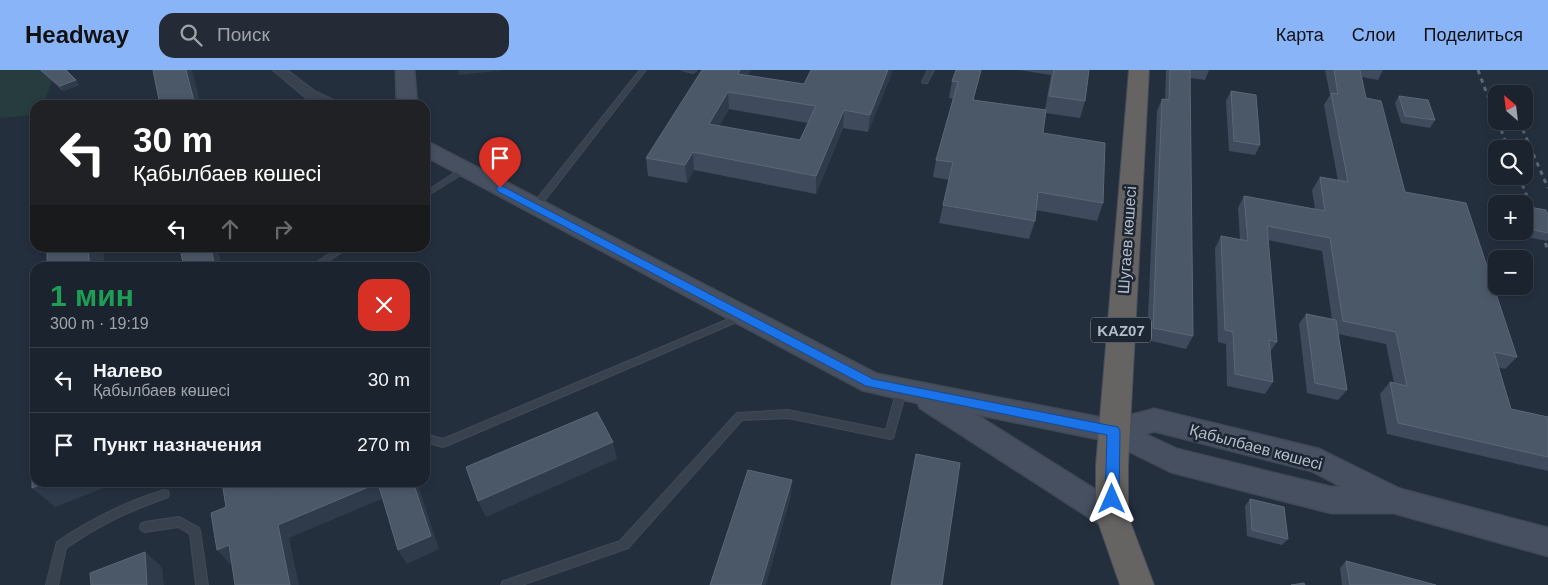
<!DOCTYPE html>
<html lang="ru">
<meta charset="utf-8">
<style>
:root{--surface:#1b232e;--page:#242b36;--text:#f1f3f6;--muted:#a0a4aa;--line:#39404a;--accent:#8ab4f8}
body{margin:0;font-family:Arial,sans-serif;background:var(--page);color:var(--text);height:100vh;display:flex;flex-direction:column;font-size:19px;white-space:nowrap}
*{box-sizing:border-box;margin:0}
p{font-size:16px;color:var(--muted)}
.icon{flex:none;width:28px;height:28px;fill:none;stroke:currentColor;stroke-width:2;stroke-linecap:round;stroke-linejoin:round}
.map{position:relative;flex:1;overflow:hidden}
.panel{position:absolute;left:30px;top:192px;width:400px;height:225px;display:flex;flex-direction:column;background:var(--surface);border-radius:15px;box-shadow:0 2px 8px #0003,0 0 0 1px var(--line)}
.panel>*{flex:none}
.banner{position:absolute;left:30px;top:30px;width:400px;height:152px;border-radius:15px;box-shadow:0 2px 8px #0003,0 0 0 1px var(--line);background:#202124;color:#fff;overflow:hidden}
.needle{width:32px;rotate:332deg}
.buttons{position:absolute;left:1488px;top:15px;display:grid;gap:10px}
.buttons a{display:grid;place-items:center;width:45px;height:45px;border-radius:10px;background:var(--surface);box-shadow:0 2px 8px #0003,0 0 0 1px var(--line);font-size:25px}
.pin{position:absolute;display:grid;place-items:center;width:42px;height:42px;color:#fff;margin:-51px -21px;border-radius:50% 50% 50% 0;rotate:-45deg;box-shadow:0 0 5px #0007}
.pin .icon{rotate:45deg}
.me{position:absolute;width:55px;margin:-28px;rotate:0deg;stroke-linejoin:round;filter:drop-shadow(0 0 4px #0008)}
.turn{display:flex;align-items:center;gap:18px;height:105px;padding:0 20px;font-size:22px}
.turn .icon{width:65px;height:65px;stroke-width:2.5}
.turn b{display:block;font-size:35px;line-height:42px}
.lanes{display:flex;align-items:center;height:48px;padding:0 20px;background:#0003;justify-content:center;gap:25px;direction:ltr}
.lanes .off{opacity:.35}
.round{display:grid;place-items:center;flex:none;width:52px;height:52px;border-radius:15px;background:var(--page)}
.overview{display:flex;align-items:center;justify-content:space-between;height:85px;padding:0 20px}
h1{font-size:30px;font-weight:600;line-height:38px;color:#1e9e55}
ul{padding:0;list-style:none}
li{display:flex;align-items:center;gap:15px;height:65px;padding:0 20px;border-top:1px solid var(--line)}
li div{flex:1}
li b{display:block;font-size:19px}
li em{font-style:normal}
header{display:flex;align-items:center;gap:30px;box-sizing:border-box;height:70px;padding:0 25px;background:var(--accent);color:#111}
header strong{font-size:24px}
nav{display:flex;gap:28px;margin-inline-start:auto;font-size:18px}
.search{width:350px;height:45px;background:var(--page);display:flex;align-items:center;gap:12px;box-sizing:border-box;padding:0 18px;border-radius:15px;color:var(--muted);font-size:19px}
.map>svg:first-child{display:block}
.green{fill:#263c3f}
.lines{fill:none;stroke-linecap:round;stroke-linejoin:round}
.service-casing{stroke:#414a57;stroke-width:2}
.minor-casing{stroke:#414a57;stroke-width:2}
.secondary-casing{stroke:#414a57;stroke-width:3}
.trunk-casing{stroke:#434c59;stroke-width:2}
.service{fill:#38414e;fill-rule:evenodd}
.minor{fill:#38414e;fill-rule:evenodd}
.secondary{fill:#465061;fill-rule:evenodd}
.trunk{fill:#656462;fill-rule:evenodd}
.rail{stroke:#5a6575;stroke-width:3;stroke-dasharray:4.5 4.5;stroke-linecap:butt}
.wall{fill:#3f4b5c;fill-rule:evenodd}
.shaded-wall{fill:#2f3b4b}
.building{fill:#4b5868;stroke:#5c6777;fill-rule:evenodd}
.route{fill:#1a73e8;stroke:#114b97}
.labels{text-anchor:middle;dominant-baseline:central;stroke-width:5;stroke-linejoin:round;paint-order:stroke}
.shield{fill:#1d2633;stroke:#878f9c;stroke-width:1}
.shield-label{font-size:15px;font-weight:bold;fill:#b4bcc9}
.street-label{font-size:16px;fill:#b4bcc9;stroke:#1d2633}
</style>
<header>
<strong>Headway</strong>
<div class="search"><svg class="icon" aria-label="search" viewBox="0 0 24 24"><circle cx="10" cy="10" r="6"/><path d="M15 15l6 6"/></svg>Поиск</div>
<nav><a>Карта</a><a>Слои</a><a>Поделиться</a></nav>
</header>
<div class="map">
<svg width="1548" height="515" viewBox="0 0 1548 515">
<rect width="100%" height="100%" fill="#242f3e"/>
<path class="green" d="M0 0H56L43 35H35V45L0 48Z"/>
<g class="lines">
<defs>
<path id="service" d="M640 0H646L538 139H532L531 137 532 135Z
M682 0H696V1L693 3Z
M928 0H934L927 13H923L922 12Z
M462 98H468L469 100 425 127V122Z
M338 178H347L319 198H308Z
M743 243 746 244 747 246 746 248 446 376 443 377 425 372V364L443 369Z
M902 315 905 316 907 319 893 368 890 369 788 348 742 350 628 478 522 515H501L503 511 507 510 620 471 737 343 788 340 886 360 897 319 899 316Z
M164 420 168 421 169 424 168 427C129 441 100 454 66 478L58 515H46L57 472C91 449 125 432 164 420Z
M179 447 199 458 200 461 208 515H196L190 464 178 457 145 462 141 460 140 457 141 454 145 452Z"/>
<path id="minor" d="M273 0H287L316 22 338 32 340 35H322L306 28Z"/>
<path id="secondary" d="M396 0H414L417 35H397Z
M425 72 432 74 877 304 1113 350 1154 339 1319 379 1400 419 1548 458V486L1394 443H1331L1171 402 1108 371 975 344 1123 437 1127 446 1123 455 1112 459 1101 455 920 338 918 333 862 320 425 86ZM1154 361 1312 401 1342 417H1331L1177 379 1145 364Z"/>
<path id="trunk" d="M1129 0H1149L1128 395V446L1154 515H1120L1096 446V395Z"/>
</defs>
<use href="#service" class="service-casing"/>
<use href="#minor" class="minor-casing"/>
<use href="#secondary" class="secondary-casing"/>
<use href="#trunk" class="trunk-casing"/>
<use href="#service" class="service"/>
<use href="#minor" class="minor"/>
<use href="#secondary" class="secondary"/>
<use href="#trunk" class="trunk"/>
<path class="rail" d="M1478 0 1496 48
M1498 51 1508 79
M1519 51 1548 118
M1519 106 1548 180"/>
</g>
<path class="wall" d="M39 0H66L76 10 79 15 63 21Z
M751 0 748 5 804 14 811 0H893L868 62 843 58 816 124 694 100 687 113 648 106 646 88ZM729 39 808 53 800 70 719 56Z
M956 0 974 30 1045 40 1051 5 1019 0H1089L1085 31 1080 48 1046 43 1043 63 1103 133 1097 151 1036 140 1035 151 1029 169 939 153 949 110 933 107 936 90 953 29 949 28 952 11Z
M1166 0H1209L1205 10 1190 8 1193 266 1186 279 1147 270 1157 41 1162 29H1165Z
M1325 0H1383L1378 10 1361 7 1366 28 1405 122 1517 287 1505 299 1498 297 1511 339 1548 347V401L1387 364 1380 324 1390 312 1394 313 1386 274 1338 264 1347 320 1338 330 1307 323 1299 254 1306 244 1332 249 1322 181 1268 170 1277 272 1270 282 1273 312 1265 324 1227 316 1226 274 1218 272 1215 178 1221 166 1240 170 1238 138 1244 126 1315 139 1312 120 1320 107 1338 111 1324 35 1330 25Z
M1231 21 1260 75 1255 85 1229 81 1226 31Z
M1399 26 1435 50 1430 58 1401 53 1395 33Z
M1524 136 1548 145V171L1505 163 1504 161H1524Z
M1250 429 1288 469 1282 475 1247 466 1245 436Z
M1346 491 1436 515H1342L1340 498Z"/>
<path class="shaded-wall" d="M186 0H192L201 35H195Z
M458 0H506L459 5Z
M740 0H751L739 21 738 4Z
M888 0H893L868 62 870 45Z
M981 0H982L969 47 973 30Z
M76 10 79 15 63 21 60 16Z
M728 22 729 39 710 72 709 54Z
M844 40 843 58 816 124V106Z
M693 82 694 100 687 113 685 95Z
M88 178H103L105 198H90Z
M211 178H218L222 198H215Z
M613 372 617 389 486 447 478 431Z
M792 410 791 426 766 515H761Z
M46 412H104V418L55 437 32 418Z
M274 412H282L286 432 275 418Z
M413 412H417L439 479 407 494 398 480Z
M378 413 386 427 289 468 299 515H290L278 455Z
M229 475 242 489 230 494 217 480Z
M145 482 162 497 164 515H147Z"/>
<path class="building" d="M41 0H66L76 10 60 16Z
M153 0H186L195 35H160Z
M702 0H740L738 4 804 14 811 0H888L870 45 844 40 816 106 693 82 685 95 646 88ZM728 22 816 36 800 70 709 54Z
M956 0H981L973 30 1046 40 1043 63 1105 73 1103 133 1038 122 1035 151 943 135 953 92 936 90 958 12 952 11Z
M1054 0H1089L1085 31 1049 26Z
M1170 0H1190L1193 266 1153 258 1162 29 1169 30Z
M1334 0H1360L1366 28 1381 31 1405 122 1466 133 1517 287 1494 282 1511 339 1548 347V387L1398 353 1390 312 1407 316 1396 262 1343 251 1330 168 1267 156 1277 272 1269 270 1273 312 1235 304 1233 262 1225 260 1221 166 1248 171 1244 126 1325 141 1320 107 1348 112 1331 23 1338 24Z
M1231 21 1256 25 1260 75 1234 71Z
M1399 26 1428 30 1435 50 1405 46Z
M1524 136 1546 140 1548 145V163L1524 158Z
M47 178H88L90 198H47Z
M180 178H211L215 198H184Z
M379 194 381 198H369Z
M1306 244 1336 250 1347 320 1315 313Z
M33 309H35V412H46L32 418Z
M597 342 613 372 478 431 466 397Z
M916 384 960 393 942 515H891Z
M748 400 792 410 761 515H710Z
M222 412H274L275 418 289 412H413L431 466 398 480 378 413 278 455 290 515H235L229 475 217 480 211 443 226 437Z
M1250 429 1284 437 1288 469 1252 460Z
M145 482 147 515H91L90 503Z
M1346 491 1436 515H1350Z
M1304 513 1305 515H1291Z"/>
<path class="route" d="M500 115 873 309 1118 357 1120 361 1119 429 1117 433 1112 435 1107 433 1105 429 1107 365 866 316 497 121V116Z"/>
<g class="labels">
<rect class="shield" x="1091" y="247.5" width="60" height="25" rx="4"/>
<g class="shield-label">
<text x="1121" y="260">KAZ07</text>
</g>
<g class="street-label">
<text transform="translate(1127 170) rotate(-86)">Шугаев көшесі</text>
<text transform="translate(1256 377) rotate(15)">Қабылбаев көшесі</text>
</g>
</g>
</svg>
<div class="buttons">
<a><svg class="needle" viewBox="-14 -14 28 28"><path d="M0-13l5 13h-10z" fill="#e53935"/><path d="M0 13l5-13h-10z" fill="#a0a4aa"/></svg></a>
<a><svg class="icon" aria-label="search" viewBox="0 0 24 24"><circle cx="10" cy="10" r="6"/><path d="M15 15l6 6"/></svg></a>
<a>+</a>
<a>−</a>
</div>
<div class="pin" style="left:500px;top:118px;background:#d93025"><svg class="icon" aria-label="arrive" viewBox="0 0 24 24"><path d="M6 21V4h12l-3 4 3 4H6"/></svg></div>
<svg class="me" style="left:1112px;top:429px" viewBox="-20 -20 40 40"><path d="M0-17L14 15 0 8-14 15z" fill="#1a73e8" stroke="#fff" stroke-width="4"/></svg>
<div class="banner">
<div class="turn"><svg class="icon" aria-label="left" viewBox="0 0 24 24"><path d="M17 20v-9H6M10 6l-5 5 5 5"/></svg><div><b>30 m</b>Қабылбаев көшесі</div></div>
<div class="lanes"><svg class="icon" aria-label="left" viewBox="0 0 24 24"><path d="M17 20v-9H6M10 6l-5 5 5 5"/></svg><svg class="icon off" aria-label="ahead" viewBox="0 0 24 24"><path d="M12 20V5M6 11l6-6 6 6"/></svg><svg class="icon off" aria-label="right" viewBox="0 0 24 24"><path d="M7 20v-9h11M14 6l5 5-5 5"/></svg></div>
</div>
<section class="panel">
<div class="overview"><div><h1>1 мин</h1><p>300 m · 19:19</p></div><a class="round" style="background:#d93025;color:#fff"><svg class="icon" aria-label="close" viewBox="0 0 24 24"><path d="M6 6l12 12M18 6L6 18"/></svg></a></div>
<ul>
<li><svg class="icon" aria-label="left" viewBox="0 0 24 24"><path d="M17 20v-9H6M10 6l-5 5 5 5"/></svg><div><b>Налево</b><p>Қабылбаев көшесі</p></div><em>30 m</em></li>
<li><svg class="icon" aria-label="arrive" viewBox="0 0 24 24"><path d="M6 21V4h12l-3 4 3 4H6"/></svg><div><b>Пункт назначения</b></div><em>270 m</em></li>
</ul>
</section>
</div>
